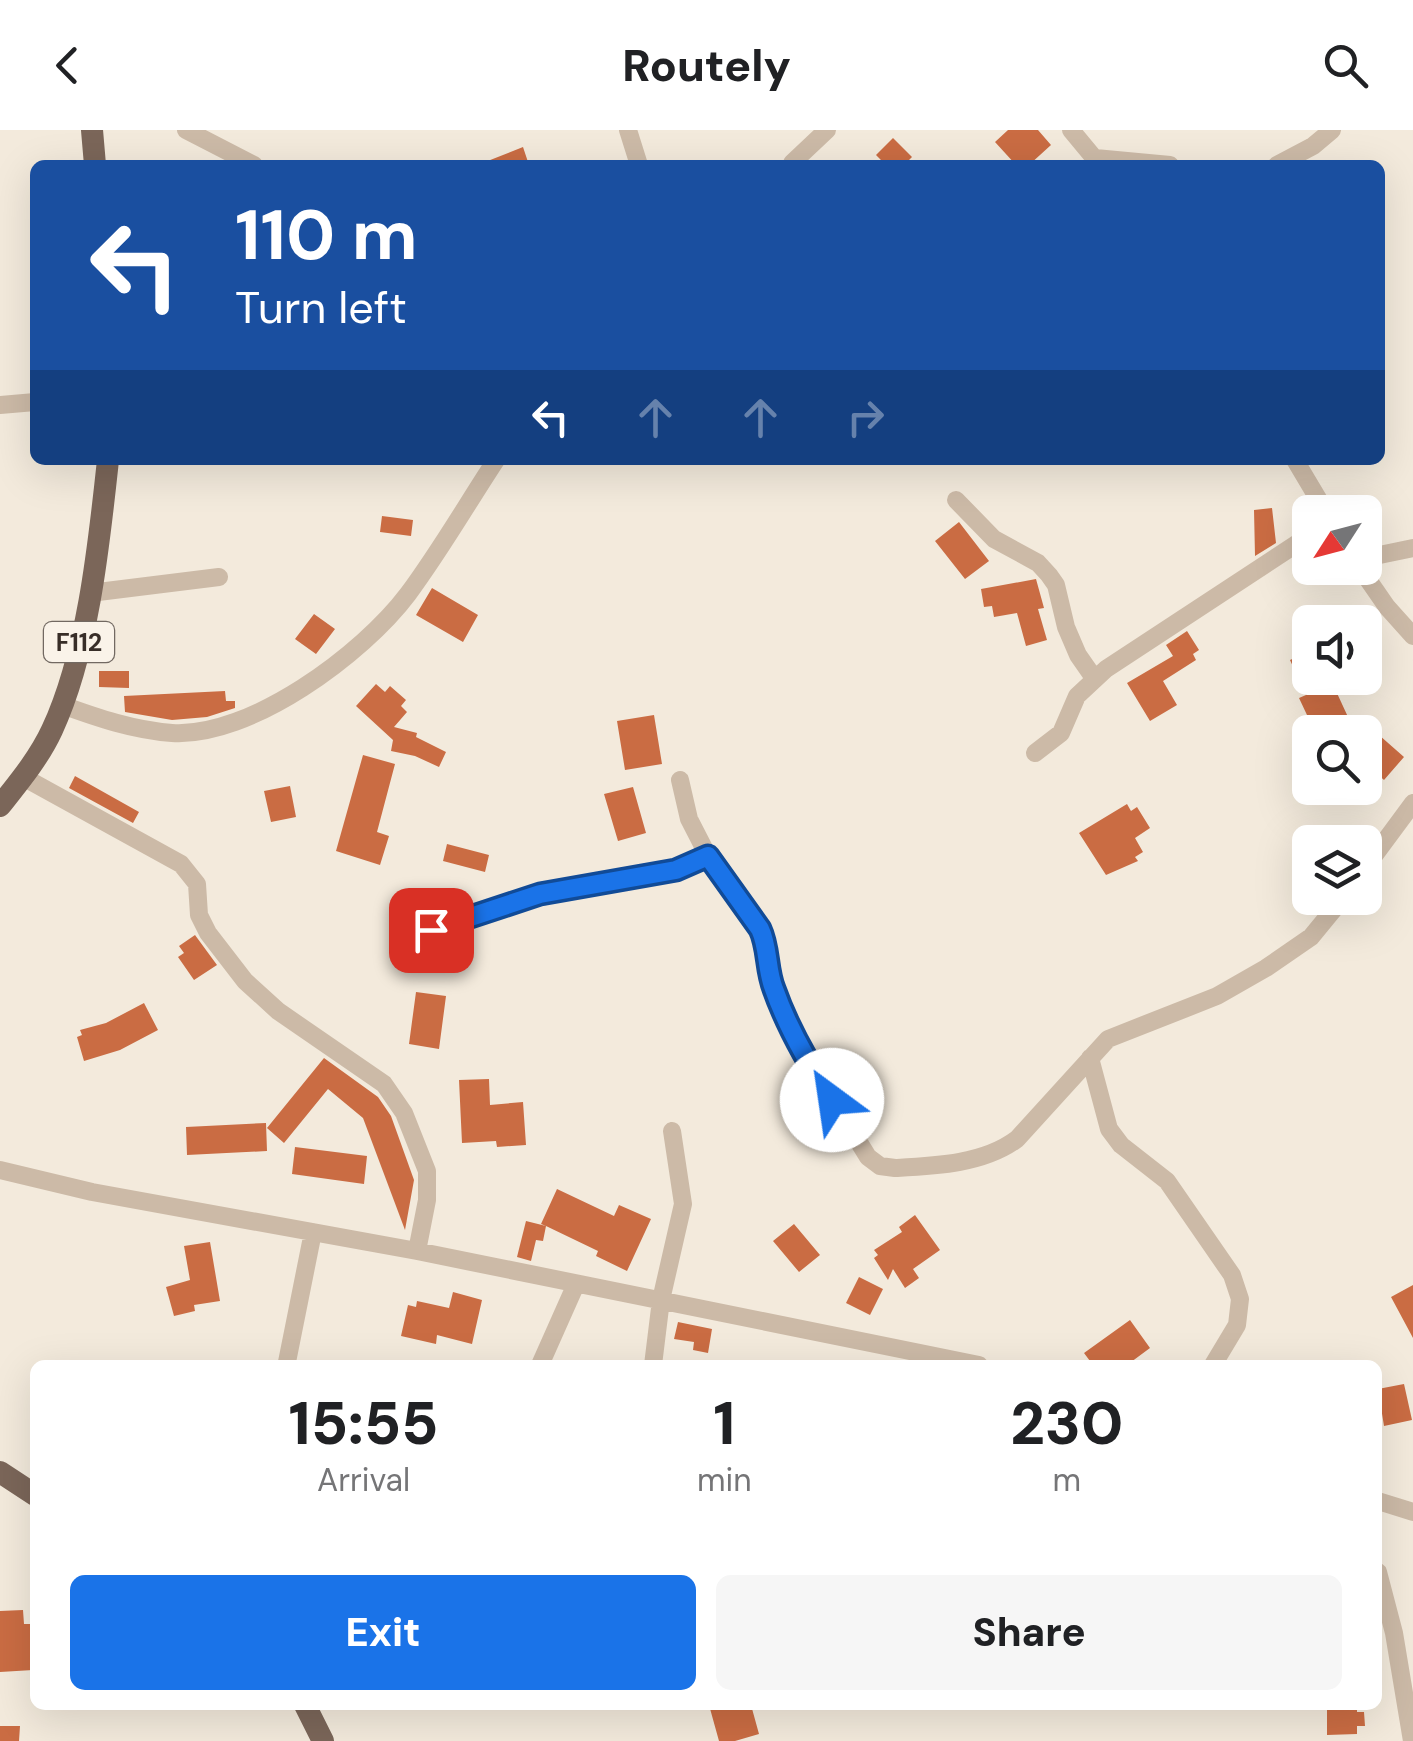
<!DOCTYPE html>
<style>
:root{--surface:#fff;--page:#f6f6f6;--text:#202124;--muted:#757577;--accent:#1a73e8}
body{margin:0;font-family:"DM Sans",sans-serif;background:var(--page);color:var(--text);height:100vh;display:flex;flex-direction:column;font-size:38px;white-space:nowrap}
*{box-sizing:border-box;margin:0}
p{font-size:32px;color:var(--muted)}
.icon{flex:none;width:55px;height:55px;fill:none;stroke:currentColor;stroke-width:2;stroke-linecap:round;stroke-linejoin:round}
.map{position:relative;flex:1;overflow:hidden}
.sheet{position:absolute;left:30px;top:1230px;width:1352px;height:350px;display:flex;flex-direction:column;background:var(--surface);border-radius:15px;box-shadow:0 10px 40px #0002}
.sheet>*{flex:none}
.banner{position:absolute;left:30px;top:30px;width:1355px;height:305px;border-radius:15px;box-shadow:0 10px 40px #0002;background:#1a4fa0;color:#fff;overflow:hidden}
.needle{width:65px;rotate:234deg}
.fabs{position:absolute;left:1292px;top:365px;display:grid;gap:20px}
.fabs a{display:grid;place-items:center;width:90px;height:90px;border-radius:15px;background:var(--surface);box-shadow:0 10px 40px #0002;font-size:50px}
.pin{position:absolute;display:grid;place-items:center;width:85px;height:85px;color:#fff;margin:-42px;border-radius:20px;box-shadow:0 5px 15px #0006}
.me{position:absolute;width:110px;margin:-55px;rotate:329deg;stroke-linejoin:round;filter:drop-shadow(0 0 8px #0008)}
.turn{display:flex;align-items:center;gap:35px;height:210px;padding:0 40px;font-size:45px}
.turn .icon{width:130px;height:130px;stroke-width:2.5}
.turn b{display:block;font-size:70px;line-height:85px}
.lanes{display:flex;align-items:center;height:95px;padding:0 40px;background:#0003;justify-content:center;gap:50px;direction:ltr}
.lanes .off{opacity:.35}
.eta{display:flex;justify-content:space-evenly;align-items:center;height:170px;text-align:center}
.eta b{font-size:60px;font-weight:800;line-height:70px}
.action{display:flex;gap:20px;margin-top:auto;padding:20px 40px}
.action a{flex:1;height:115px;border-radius:15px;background:var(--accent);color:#fff;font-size:40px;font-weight:800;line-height:115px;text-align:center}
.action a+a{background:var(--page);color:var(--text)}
header{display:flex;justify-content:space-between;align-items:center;height:130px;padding:0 40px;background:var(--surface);font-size:45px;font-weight:800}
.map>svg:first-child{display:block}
.building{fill:#ca6c43}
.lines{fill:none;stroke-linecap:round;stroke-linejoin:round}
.minor{stroke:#ccbaa7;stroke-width:18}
.major{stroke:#7b6659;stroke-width:22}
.route-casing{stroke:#114b97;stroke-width:25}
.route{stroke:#1a73e8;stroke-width:18}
.labels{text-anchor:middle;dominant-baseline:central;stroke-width:10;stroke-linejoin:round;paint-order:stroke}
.shield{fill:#faf3e9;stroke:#726962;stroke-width:2.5}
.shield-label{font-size:25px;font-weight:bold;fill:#382e28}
</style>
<header><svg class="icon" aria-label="back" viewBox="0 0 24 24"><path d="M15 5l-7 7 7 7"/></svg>Routely<svg class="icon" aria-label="search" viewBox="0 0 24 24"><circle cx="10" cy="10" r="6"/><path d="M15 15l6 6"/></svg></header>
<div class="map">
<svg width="1413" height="1611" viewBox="0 0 1413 1611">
<rect width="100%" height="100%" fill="#f3eadc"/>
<path class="building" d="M1008 0H1038L1051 15 1029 35H1016L995 12Z
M893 8 912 27 904 35H886L876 25Z
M523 17 529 35H480V34Z
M1272 378 1276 413 1255 426 1254 380Z
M382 386 413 390 411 406 380 402Z
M959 392 989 431 965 449 935 411Z
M1036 449 1044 478 1038 479 1047 510 1026 516 1017 483 994 487 992 476 984 477 981 459Z
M432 458 478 485 463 512 416 485Z
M314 484 335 499 316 524 295 509Z
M1187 501 1199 520 1193 524 1196 530 1163 551 1177 575 1150 591 1127 553 1173 526 1166 515Z
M1310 521V548H1330L1348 587 1315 602 1299 568 1306 565 1290 530Z
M99 541H129V558L99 557Z
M376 554 385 562 390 556 406 570 401 576 407 582 394 597 417 603 416 607 446 622 439 637 415 626 391 621 393 610 356 576Z
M225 561 226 571H235V578L207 587 172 590 125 582 124 566Z
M654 585 662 634 625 640 617 591Z
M1379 605 1404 627 1384 650 1365 633V621Z
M363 625 395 634 377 702 389 706 380 735 336 721Z
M75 646 139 682 133 693 69 658Z
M290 656 296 687 271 692 264 661Z
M633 657 646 703 618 711 604 664Z
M1127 674 1131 681 1137 677 1150 698 1135 708 1143 722 1135 727 1138 731 1106 745 1079 703Z
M447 714 489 725 485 742 443 731Z
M195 805 217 835 194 850 178 827 184 823 179 816Z
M416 862 446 866 439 919 409 914Z
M144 873 158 900 120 920 84 931 77 907 82 905 80 900 106 893Z
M324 928 378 967 391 986 414 1050 405 1100 363 988 328 959 284 1013 267 998Z
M489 949 490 975 523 972 526 1015 497 1017 496 1011 462 1013 459 950Z
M266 993 267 1021 187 1025 186 997Z
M295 1017 367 1026 364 1054 292 1044Z
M557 1059 614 1086 619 1075 651 1089 627 1141 596 1126 598 1121 546 1096 543 1111 536 1110 531 1131 517 1127 526 1091 546 1096 541 1094Z
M915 1085 940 1120 913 1139 919 1148 905 1158 893 1139 888 1150 874 1128 878 1125 874 1120 902 1102 899 1097Z
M794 1094 820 1125 799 1142 773 1111Z
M210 1112 220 1171 194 1175 195 1181 174 1186 166 1157 190 1150 184 1116Z
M859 1147 883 1159 870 1185 846 1173Z
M1413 1155V1208L1391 1167Z
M453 1162 482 1170 472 1214 437 1205 436 1214 401 1206 408 1175 416 1177 417 1171 449 1178Z
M1130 1190 1150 1218 1127 1235H1093L1084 1223Z
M678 1192 712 1199 708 1223 693 1220 694 1212 674 1209Z
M1404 1254 1412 1290 1384 1296 1378 1259Z
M23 1480 24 1494H31L33 1540 0 1542V1481Z
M709 1575H751L759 1604 735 1611H719Z
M1327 1575H1357V1582H1364L1365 1596H1357V1604L1327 1605Z
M0 1596H20L19 1611H0Z"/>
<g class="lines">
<path class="minor" d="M186 0 254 35
M628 0 639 35
M1071 0 1100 35
M1095 28 1170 35
M792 33 827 0
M1277 35 1313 16 1332 0
M0 275 35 272
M1295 330 1326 382
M956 370 994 409 1038 433 1049 445 1056 455 1066 497 1078 525 1094 548
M1365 428 1413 418
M1360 438 1387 477 1413 506
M90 463 219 447
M62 575C98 588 133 600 172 603 250 608 363 524 408 464 440 421 467 374 496 330
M1035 623 1061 603 1077 566 1106 539 1310 405
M23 647 181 734 197 754 199 785 208 803 245 851 278 881 384 954 404 983 427 1041V1070L417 1121
M680 650 689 689 708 726 765 811 768 840 793 905 868 1027 880 1036 895 1038C935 1036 984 1034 1017 1009L1108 909 1217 866 1266 838 1311 807 1343 768
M1365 738 1413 673
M431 800 539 764 676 740 708 726
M1090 928 1109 999 1121 1015 1167 1051 1232 1145 1240 1169 1237 1195 1213 1235
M0 1040 92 1062 417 1121 979 1235
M287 1232 313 1102
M540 1235 576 1154
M653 1235 661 1170 683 1074 672 1001
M1378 1371 1413 1382
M1378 1442 1394 1503 1412 1611"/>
<path class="major" d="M92 0 95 35
M0 676C19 652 39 628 52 600 88 523 99 414 108 330
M0 1342 35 1365
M305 1575 323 1611"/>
</g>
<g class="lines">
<defs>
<path id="route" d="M431 800 540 764 676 740 708 726 760 799C769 818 766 839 774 859 788 899 809 935 832 970"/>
</defs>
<use href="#route" class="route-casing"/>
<use href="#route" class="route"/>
</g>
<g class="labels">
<rect class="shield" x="44" y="492" width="70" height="40" rx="8"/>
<g class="shield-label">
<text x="79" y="512">F112</text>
</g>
</g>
</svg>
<div class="fabs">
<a><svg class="needle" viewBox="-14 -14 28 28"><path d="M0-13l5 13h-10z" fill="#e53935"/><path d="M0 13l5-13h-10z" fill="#757577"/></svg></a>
<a><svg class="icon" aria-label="sound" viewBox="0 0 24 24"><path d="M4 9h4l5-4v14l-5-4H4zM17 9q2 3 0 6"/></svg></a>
<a><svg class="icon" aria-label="search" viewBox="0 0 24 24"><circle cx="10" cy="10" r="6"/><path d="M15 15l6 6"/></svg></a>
<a><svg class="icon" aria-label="layers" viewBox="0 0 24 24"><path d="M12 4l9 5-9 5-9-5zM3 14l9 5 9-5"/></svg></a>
</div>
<div class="pin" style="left:431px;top:800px;background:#d93025"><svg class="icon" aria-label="arrive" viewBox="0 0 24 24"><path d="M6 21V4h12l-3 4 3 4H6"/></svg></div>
<svg class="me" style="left:832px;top:970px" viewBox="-20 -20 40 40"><circle r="19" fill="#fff"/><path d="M0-13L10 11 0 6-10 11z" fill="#1a73e8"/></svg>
<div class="banner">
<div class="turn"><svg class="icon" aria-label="left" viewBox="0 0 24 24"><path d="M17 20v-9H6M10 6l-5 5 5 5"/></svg><div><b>110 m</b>Turn left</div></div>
<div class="lanes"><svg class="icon" aria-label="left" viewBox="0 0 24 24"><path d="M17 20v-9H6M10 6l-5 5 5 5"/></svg><svg class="icon off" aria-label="ahead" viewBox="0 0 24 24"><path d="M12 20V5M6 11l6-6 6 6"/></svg><svg class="icon off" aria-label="ahead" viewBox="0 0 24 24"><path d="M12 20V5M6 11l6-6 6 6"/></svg><svg class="icon off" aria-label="right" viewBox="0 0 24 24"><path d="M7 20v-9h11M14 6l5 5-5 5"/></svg></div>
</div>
<section class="sheet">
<div class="eta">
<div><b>15:55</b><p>Arrival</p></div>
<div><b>1</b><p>min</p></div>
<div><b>230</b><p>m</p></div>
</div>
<div class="action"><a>Exit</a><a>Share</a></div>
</section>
</div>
